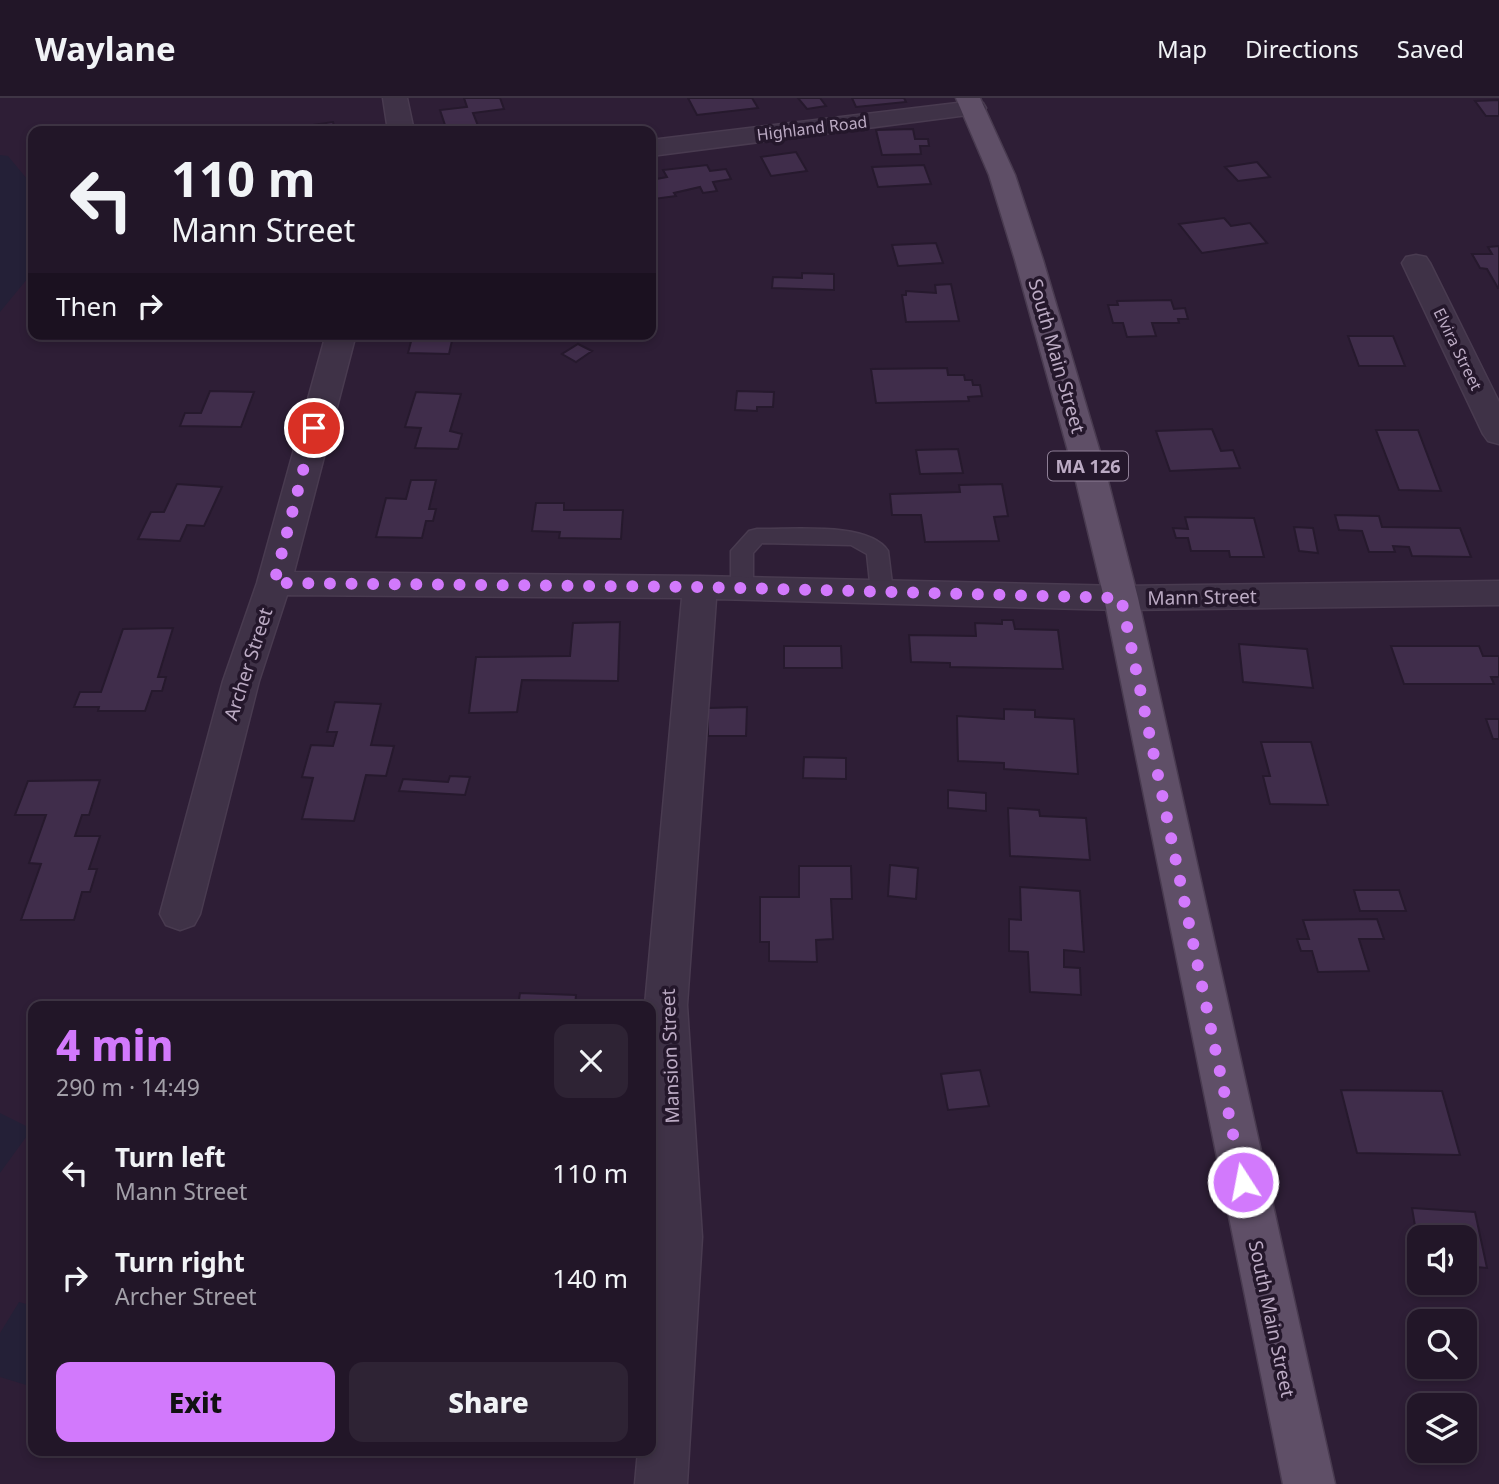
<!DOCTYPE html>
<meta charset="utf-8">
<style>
:root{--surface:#221628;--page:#2e2334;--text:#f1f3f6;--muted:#a29fa8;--line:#3f3545;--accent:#d279fc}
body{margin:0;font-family:"Noto Sans",sans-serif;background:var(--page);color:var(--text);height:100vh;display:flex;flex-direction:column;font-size:26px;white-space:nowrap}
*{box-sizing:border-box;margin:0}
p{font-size:23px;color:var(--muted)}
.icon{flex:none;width:38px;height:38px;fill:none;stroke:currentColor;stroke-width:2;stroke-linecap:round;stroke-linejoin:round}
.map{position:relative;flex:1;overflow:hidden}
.side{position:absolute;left:28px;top:903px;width:628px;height:455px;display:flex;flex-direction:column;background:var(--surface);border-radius:14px;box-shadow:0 4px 10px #0003,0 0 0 2px var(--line)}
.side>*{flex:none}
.guide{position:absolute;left:28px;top:28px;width:628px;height:214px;border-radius:14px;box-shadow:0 4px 10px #0003,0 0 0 2px var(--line);background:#221628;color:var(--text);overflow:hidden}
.controls{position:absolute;left:1407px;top:1127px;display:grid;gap:14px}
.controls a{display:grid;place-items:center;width:70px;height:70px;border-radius:14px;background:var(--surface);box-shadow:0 4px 10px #0003,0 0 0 2px var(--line);font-size:35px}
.pin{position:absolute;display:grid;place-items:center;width:60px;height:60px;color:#fff;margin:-30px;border:4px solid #fff;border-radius:50%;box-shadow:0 2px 7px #0007}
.me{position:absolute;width:77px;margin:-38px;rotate:349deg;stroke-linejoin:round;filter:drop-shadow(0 0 5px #0008)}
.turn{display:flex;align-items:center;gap:24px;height:147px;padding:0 28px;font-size:32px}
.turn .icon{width:91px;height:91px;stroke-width:2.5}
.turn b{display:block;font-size:49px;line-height:60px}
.then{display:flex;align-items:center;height:66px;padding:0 28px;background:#0003;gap:14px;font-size:26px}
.round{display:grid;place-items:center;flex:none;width:74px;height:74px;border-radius:14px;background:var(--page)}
.summary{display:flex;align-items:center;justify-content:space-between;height:119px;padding:0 28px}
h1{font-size:42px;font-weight:800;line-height:52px;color:var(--accent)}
.cta{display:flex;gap:14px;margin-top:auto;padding:14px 28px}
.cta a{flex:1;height:80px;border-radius:14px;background:var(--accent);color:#111;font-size:28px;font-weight:800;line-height:80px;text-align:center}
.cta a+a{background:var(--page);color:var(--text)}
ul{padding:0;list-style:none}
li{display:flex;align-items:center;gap:21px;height:105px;padding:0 28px}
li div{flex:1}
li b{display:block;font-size:26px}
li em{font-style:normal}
header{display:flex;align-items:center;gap:42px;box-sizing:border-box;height:98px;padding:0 35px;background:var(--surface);border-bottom:2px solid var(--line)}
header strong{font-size:33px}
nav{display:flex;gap:38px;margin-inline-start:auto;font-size:24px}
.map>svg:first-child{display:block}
.green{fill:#242037}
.building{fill:#402d4b;stroke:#26192d;stroke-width:2}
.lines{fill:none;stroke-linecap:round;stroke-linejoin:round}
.service-casing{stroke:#493b50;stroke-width:3}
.minor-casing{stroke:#493b50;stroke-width:3}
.tertiary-casing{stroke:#493b50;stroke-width:3}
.primary-casing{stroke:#493b50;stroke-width:3}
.service{fill:#3f3247;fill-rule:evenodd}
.minor{fill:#3f3247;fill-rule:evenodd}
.tertiary{fill:#3f3247;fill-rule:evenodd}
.primary{fill:#5f4f67;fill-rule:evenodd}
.route{stroke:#d279fc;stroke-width:12;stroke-dasharray:0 21.6}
.labels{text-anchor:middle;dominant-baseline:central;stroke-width:7;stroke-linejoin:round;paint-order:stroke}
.far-street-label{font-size:16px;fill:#bcabc4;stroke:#24172b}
.shield{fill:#24172b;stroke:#8e7f96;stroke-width:2}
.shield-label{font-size:18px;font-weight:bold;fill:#bcabc4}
.street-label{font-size:19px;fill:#bcabc4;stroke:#24172b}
</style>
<header>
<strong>Waylane</strong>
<nav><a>Map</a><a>Directions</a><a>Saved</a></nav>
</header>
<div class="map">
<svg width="1499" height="1386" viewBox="0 0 1499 1386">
<rect width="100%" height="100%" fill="#2e1e36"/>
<path class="green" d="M0 57 8 58 33 88V174L0 214Z
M0 1015 32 1031 0 1075Z
M19 1204 33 1208V1289L0 1279V1235Z"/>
<path class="building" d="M464 0H500L504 11 473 15 480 33H447L440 12 467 9Z
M688 0H752L758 10 697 17Z
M798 0H820L826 8 807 11Z
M852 0H904L906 4 856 9Z
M1499 2V18H1486L1475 3Z
M333 24 335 33H306L305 28Z
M913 31 915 41H928L929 48H920L921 56 882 57 876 32Z
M796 54 807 73 771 78 761 59Z
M1257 64 1270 79 1238 83 1225 69Z
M707 67 710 73 726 71 731 81 713 84 717 93 703 95 700 89 674 95 676 98 654 101 651 82 667 79 663 72Z
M924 67 931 86 878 89 872 69Z
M1224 120 1231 128 1250 125 1267 145 1202 155 1179 126Z
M936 145 943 165 898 168 892 147Z
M1499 148V190H1498L1487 171 1480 170 1472 156H1492L1488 149Z
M802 175 834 176V192L772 190 773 179 802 180Z
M951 186 959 223 906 224 902 197H906V193L936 195 935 187Z
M1171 202 1174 211 1185 210 1188 221H1178L1179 225H1152L1156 238 1127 239 1123 225H1113L1108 207H1118L1117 203Z
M413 236H472L471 239 453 238 449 256 408 255Z
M1348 238H1393L1405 268H1359Z
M578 246 592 253 576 264 562 256Z
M947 270 948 277H964L965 282H972L973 287H980L982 298 968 299 969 303 876 305 871 271Z
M210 293 254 294 241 329 180 328 185 315H201Z
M737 293 774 294 773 309H757V313L735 312Z
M416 294 461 296 450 333 462 336 458 351 415 350 421 330 405 329Z
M1212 331 1221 353 1233 352 1240 370 1170 373 1156 333Z
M1376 332H1418L1441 393 1399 392Z
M958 351 963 375 920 376 916 352Z
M411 382H436L429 411H436L433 423H426L422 440 376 439 386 400 406 401Z
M177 386 222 389 204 428 187 427 180 443 138 441 151 414H164Z
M1002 386 1008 418 994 419 999 443 925 444 921 417H892L890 396 960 394 959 387Z
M536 405H564V412H623L621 441 559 440 560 434 532 433Z
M1335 417 1379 418 1382 429 1460 430 1471 459 1412 458 1409 449 1393 448 1395 454H1369L1362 433 1339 432Z
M1185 419 1254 420 1264 459H1230L1229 453H1191L1188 440H1176L1173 430 1188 431Z
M1294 429 1313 430 1318 455 1299 453Z
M1002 522H1013L1015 531 1058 532 1063 571 950 569V565L911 564 909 537 976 538 975 525 1002 526Z
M620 524 618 583 522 582 517 614 469 615 476 559 570 558 573 525Z
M173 530 158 579H166L162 593H152L145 613H98L99 609H74L80 594H101L123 531Z
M1239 546 1307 551 1313 590 1243 584Z
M784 548H841L842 570H784Z
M1391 548H1479L1483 558H1499V579H1491L1494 586H1404Z
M335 604 381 606 371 647 394 648 386 678 366 677 354 723 302 721 313 680 302 679 311 647 333 648 337 634H327Z
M747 609 746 638H708V610Z
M1004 611 1035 612V619L1074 621 1078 676 1004 671V665L958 663 957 618 1004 621Z
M1486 621H1499V641H1493Z
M1261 644H1311L1328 707 1270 706 1263 678H1270Z
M804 659 846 660V681L803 680Z
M450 678 470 679 465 697 399 693 403 681 448 684Z
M100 682 89 717H82L75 738H100L89 771H97L90 794H82L74 822H21L41 766 29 765 46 717H15L28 683Z
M948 692 986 695V713L948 710Z
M1008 710 1039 712 1040 718 1086 720 1090 762 1010 758Z
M890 767 918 770 916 801 888 798Z
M799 768H851L852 801H831L833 841 816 842 817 864 769 863V844H760V799H799Z
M1020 789 1080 793 1084 854 1064 852V869L1080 870 1081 897 1030 894 1028 854 1009 853V821L1021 822Z
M1354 792H1399L1406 813H1360Z
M1377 821 1384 841H1359L1369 873 1318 874 1312 853H1301L1297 841H1309L1303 822Z
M520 895 576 897 575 908H518Z
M980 972 989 1008 948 1012 941 976Z
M1341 992 1442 993 1460 1057 1357 1055Z
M1412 1110 1475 1114 1487 1170 1465 1168V1139H1419V1152Z"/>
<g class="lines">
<defs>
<path id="service" d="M757 431C790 432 869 423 888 453L893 494 890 499 882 501 874 499 871 494 867 456 851 447 762 445 753 455V490L750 495 742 497 734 495 731 490V453L749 433Z"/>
<path id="minor" d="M383 0H407L414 33H388Z
M974 3 983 5 986 10 983 15 651 58V42Z
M1416 157 1426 159 1430 165 1499 304V346L1488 343 1483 336 1402 165 1406 159Z
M326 236H356L294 474 700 478 1121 488 1133 492 1138 500 1133 508 1121 512 716 501 687 907 702 1139 687 1386H635L638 1353H651V1181L654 1139 651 1059V908L645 907 682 500 287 497 259 583 200 816 194 827 180 832 166 827 160 816 223 583 257 485Z"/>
<path id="tertiary" d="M1499 483V507L1121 512 1109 508 1104 500 1109 492 1121 488Z"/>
<path id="primary" d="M956 0H980L1015 77 1043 162 1105 371 1138 500 1335 1386H1283L1104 500 1073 371 1015 162 989 77Z"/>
</defs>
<use href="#service" class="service-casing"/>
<use href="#minor" class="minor-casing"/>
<use href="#tertiary" class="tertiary-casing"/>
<use href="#primary" class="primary-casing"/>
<use href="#service" class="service"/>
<use href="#minor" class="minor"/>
<use href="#tertiary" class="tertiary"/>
<use href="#primary" class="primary"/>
</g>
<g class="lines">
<path class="route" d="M314 330 274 485 700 489 1121 500 1243 1084"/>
</g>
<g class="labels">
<g class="far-street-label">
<text transform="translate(812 30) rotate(-7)">Highland Road</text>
<text transform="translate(1458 251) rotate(64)">Elvira Street</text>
</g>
<rect class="shield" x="1048" y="353.5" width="80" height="29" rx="5"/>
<g class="shield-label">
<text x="1088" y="368">MA 126</text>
</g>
<g class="street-label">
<text transform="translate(1057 258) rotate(74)">South Main Street</text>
<text transform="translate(1202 499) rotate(-1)">Mann Street</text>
<text transform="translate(248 566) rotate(-72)">Archer Street</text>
<text transform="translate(670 958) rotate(-92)">Mansion Street</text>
<text transform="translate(1272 1221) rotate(78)">South Main Street</text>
</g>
</g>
</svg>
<div class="controls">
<a><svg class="icon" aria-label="sound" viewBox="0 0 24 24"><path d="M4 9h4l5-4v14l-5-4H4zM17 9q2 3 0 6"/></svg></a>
<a><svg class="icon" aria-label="search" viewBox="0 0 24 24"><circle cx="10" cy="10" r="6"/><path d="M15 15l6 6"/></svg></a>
<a><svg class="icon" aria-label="layers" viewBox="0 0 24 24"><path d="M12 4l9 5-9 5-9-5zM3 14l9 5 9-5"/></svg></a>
</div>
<div class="pin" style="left:314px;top:330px;background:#d93025"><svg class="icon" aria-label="arrive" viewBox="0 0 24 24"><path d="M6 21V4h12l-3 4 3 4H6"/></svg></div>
<svg class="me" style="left:1243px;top:1084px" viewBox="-20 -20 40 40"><circle r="17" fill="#d279fc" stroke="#fff" stroke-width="3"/><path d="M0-11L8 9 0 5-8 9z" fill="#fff"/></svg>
<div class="guide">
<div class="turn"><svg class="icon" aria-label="left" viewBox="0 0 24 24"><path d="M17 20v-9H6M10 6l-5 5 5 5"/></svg><div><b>110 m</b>Mann Street</div></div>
<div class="then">Then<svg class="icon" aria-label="right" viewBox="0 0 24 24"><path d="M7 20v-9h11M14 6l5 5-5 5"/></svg></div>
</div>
<section class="side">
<div class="summary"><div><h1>4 min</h1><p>290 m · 14:49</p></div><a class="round"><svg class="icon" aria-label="close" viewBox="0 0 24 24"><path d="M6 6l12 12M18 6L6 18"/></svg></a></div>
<ul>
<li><svg class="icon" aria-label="left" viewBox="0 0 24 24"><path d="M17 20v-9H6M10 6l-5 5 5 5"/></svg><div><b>Turn left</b><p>Mann Street</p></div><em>110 m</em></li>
<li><svg class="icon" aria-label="right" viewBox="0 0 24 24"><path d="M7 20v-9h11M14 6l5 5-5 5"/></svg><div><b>Turn right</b><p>Archer Street</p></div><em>140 m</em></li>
</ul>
<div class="cta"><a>Exit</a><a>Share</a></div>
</section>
</div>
